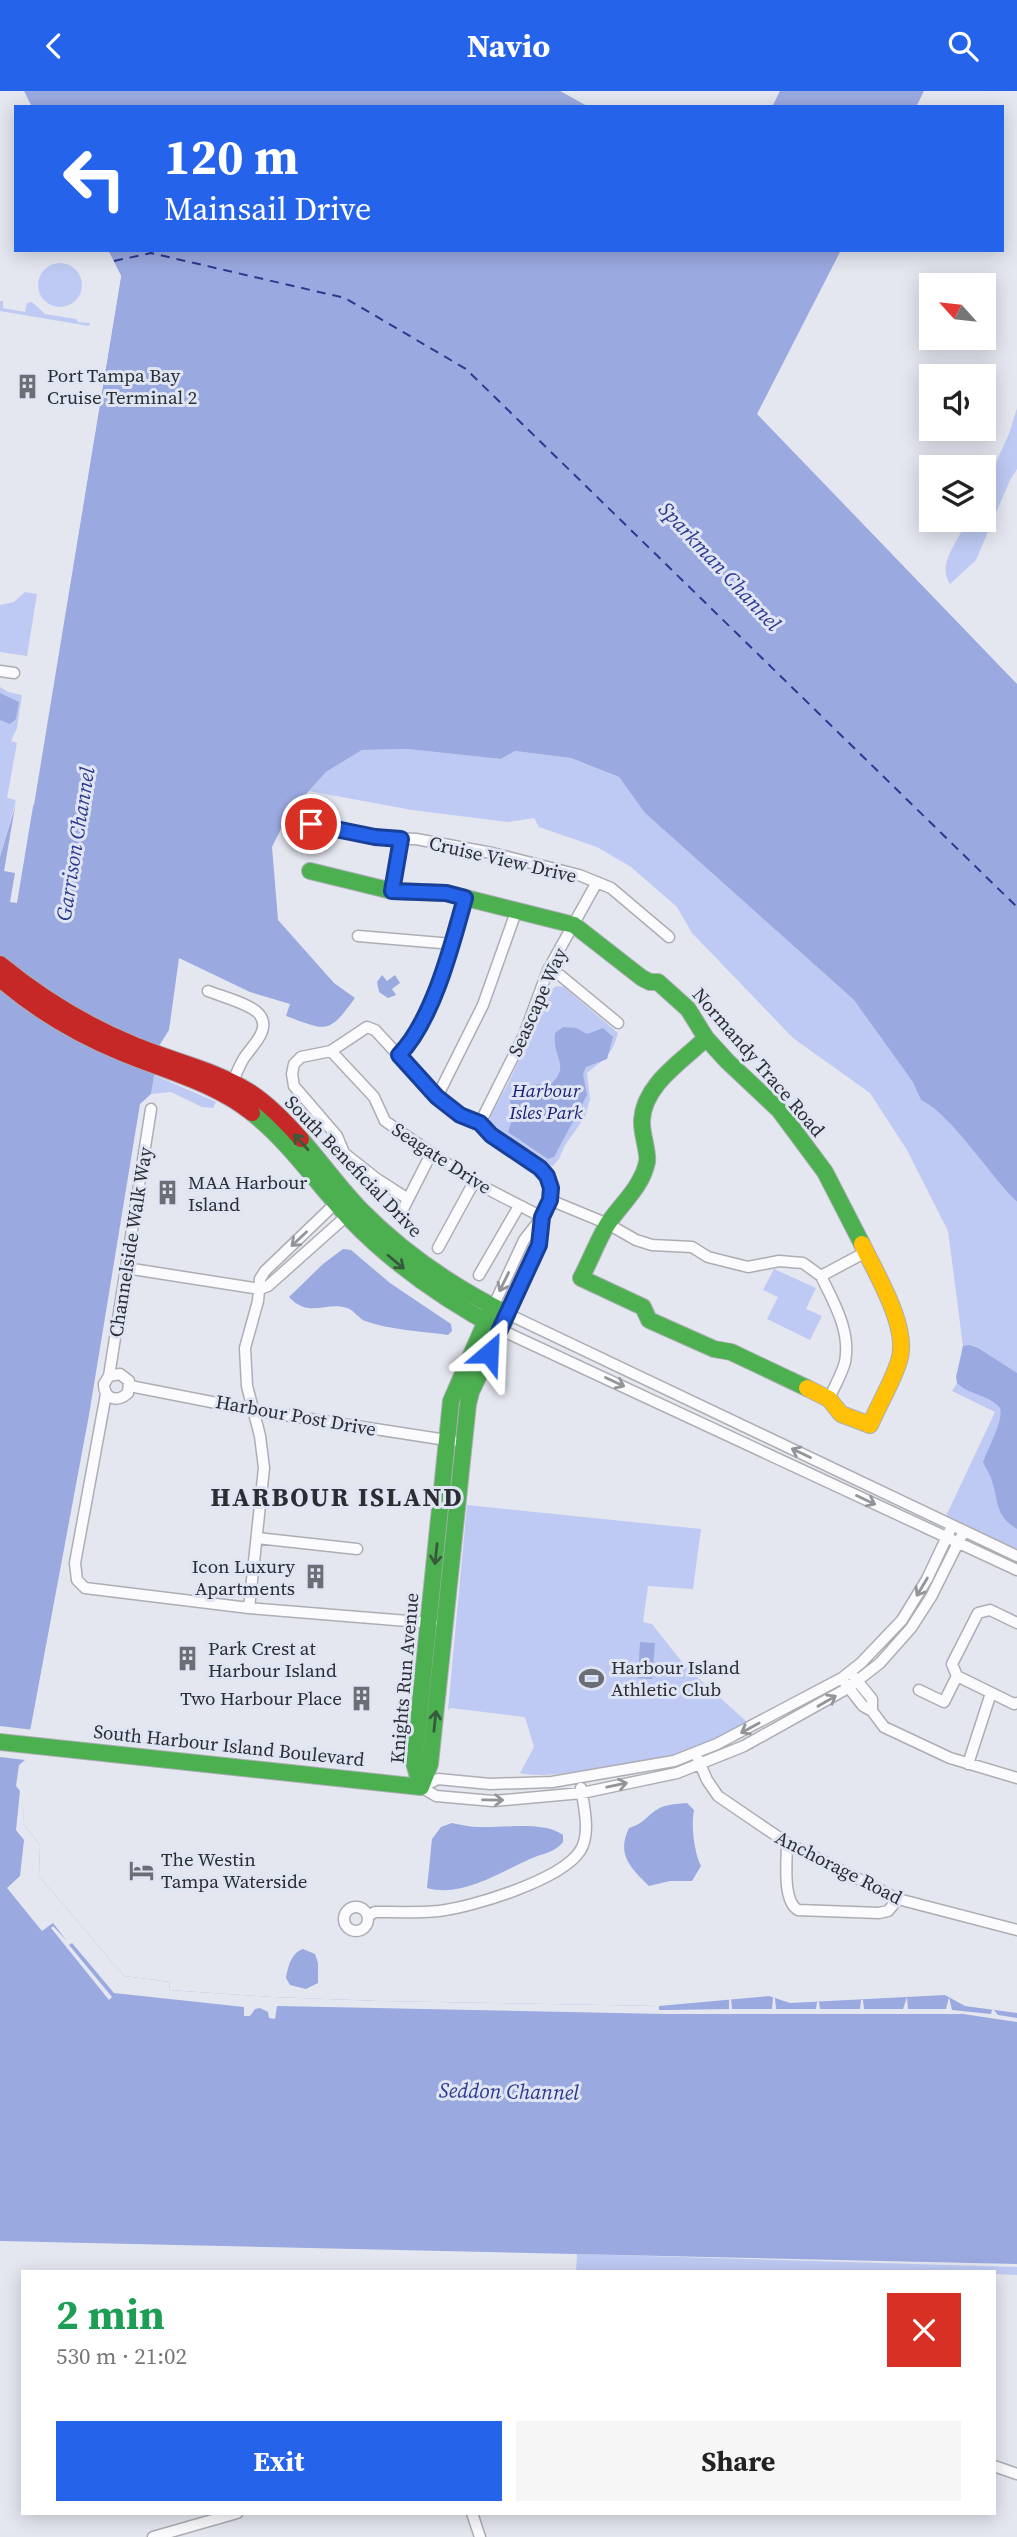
<!DOCTYPE html>
<meta charset="utf-8">
<style>
:root{--surface:#fff;--page:#f6f6f6;--text:#222;--muted:#767676;--accent:#2563eb}
body{margin:0;font-family:"Source Serif 4",serif;background:var(--page);color:var(--text);height:100vh;display:flex;flex-direction:column;font-size:26px;white-space:nowrap}
*{box-sizing:border-box;margin:0}
p{font-size:23px;color:var(--muted)}
.icon{flex:none;width:38px;height:38px;fill:none;stroke:currentColor;stroke-width:2;stroke-linecap:round;stroke-linejoin:round}
.map{position:relative;flex:1;overflow:hidden}
.side{position:absolute;left:21px;top:2179px;width:975px;height:245px;display:flex;flex-direction:column;background:var(--surface);border-radius:0px;box-shadow:0 4px 18px #0003}
.side>*{flex:none}
.guide{position:absolute;left:14px;top:14px;width:990px;height:147px;border-radius:0px;box-shadow:0 4px 18px #0003;background:#2563eb;color:#fff;overflow:hidden}
.needle{width:46px;rotate:297deg}
.controls{position:absolute;left:919px;top:182px;display:grid;gap:14px}
.controls a{display:grid;place-items:center;width:77px;height:77px;border-radius:0px;background:var(--surface);box-shadow:0 4px 18px #0003;font-size:35px}
.pin{position:absolute;display:grid;place-items:center;width:60px;height:60px;color:#fff;margin:-30px;border:4px solid #fff;border-radius:50%;box-shadow:0 2px 7px #0007}
.me{position:absolute;width:77px;margin:-38px;rotate:26deg;stroke-linejoin:round;filter:drop-shadow(0 0 5px #0008)}
.turn{display:flex;align-items:center;gap:24px;height:147px;padding:0 35px;font-size:32px}
.turn .icon{width:91px;height:91px;stroke-width:2.5}
.turn b{display:block;font-size:49px;line-height:60px}
.round{display:grid;place-items:center;flex:none;width:74px;height:74px;border-radius:0px;background:var(--page)}
.head{display:flex;align-items:center;justify-content:space-between;height:119px;padding:0 35px}
h1{font-size:42px;font-weight:700;line-height:52px;color:#1e9e55}
.cta{display:flex;gap:14px;margin-top:auto;padding:14px 35px}
.cta a{flex:1;height:80px;border-radius:0px;background:var(--accent);color:#fff;font-size:28px;font-weight:700;line-height:80px;text-align:center}
.cta a+a{background:var(--page);color:var(--text)}
header{display:flex;justify-content:space-between;align-items:center;height:91px;padding:0 35px;background:var(--accent);color:#fff;font-size:32px;font-weight:700}
.map>svg:first-child{display:block}
.green{fill:#becaf3}
.water{fill:#9aa9e0}
.pier{fill:#e4e7f0}
.lines{fill:none;stroke-linecap:round;stroke-linejoin:round}
.ferry{stroke:#2c3990;stroke-width:2;stroke-dasharray:9 7;stroke-linecap:butt}
.street-casing{stroke:#acaeb4;stroke-width:13}
.fast-casing{stroke:#acaeb4;stroke-width:18}
.slow-casing{stroke:#acaeb4;stroke-width:18}
.jam-casing{stroke:#acaeb4;stroke-width:18}
.street{stroke:#fbfbfd;stroke-width:10}
.fast{stroke:#4caf50;stroke-width:16}
.slow{stroke:#ffc107;stroke-width:16}
.jam{stroke:#c62828;stroke-width:16}
.oneway{stroke:#375a3d}
.oneway2{stroke:#939498}
.route-casing{stroke:#184099;stroke-width:18}
.route{stroke:#2563eb;stroke-width:12}
.labels{text-anchor:middle;dominant-baseline:central;stroke-width:6;stroke-linejoin:round;paint-order:stroke}
.poi-label{font-size:19px;fill:#2b2d33;stroke:#e0e5f4;text-anchor:start}
.street-label{font-size:19px;fill:#2b2d33;stroke:#e0e5f4}
.park-label{font-size:19px;font-style:italic;fill:#181d73;stroke:#e0e5f4}
.water-label{font-size:21px;font-style:italic;fill:#2c3990;stroke:#e0e5f4}
.district-label{font-size:26px;font-weight:bold;letter-spacing:2px;fill:#2b2d33;stroke:#e0e5f4}
</style>
<header><svg class="icon" aria-label="back" viewBox="0 0 24 24"><path d="M15 5l-7 7 7 7"/></svg>Navio<svg class="icon" aria-label="search" viewBox="0 0 24 24"><circle cx="10" cy="10" r="6"/><path d="M15 15l6 6"/></svg></header>
<div class="map">
<svg width="1017" height="2446" viewBox="0 0 1017 2446">
<rect width="100%" height="100%" fill="#e4e7f0"/>
<path class="green" d="M38 194a22 22 0 1 1 44 0a22 22 0 1 1-44 0Z
M0 210H3V217L25 221 27 212 32 211 45 223 76 228 78 231 90 232 89 235 0 220Z
M1017 317V378L1010 389 976 469 950 493C936 473 959 450 967 429H984V397L1009 343Z
M25 501 37 503 27 565 0 561V514L14 511Z
M0 596 8 601 22 604 17 637 11 650 17 652 7 707 16 709 0 766Z
M407 658 501 668 515 660 571 667 619 686 645 722 854 909 914 991 921 1009C953 1025 989 1083 1017 1111V1458L946 1425 995 1321 952 1300 957 1292 963 1255 948 1140 907 1059 870 1002 793 947 692 842 677 816 631 776 597 756 539 736 534 727 508 731 412 719 309 700 326 681 362 659Z
M557 895 564 896 618 942C612 965 604 968 587 982L590 1008 585 1026 565 1054 559 1068 553 1075H549L489 1033 491 1023 509 991 534 936 547 900Z
M154 984 216 1011 213 1017 202 1016 171 1001 151 1003Z
M774 1178 816 1197 806 1218 822 1225 810 1249 767 1228 778 1206 763 1199Z
M467 1414 701 1438 693 1498 648 1495 643 1531 652 1533 686 1576 747 1631C688 1664 642 1676 575 1681 557 1683 538 1686 520 1682L534 1656 525 1626 451 1617 448 1619Z
M577 2163 1017 2176V2184L994 2183V2180H576Z"/>
<path class="water" d="M24 0H560L589 16H32Z
M780 0H924L916 16H772Z
M108 159H841L757 323 1017 593V1111C989 1084 953 1025 921 1009L913 991 854 909 645 722 619 686 571 667 515 660 501 668 407 658 362 659 326 681 289 722 272 756 278 829 334 892 355 907C328 944 327 940 286 925L290 913 250 901 179 867 169 939 159 955 151 1003 140 1013 89 1324 25 1667 23 1733 40 1754 39 1785 124 1885 170 1891 169 1899 272 1906 380 1910 659 1915 769 1905 790 1912 945 1904 965 1915 1017 1922V2173L0 2150V766L16 712 34 714 121 185Z
M0 602 19 611 16 628 10 633 0 629Z
M382 884 387 890 395 884 400 892 392 898 396 904 388 907 379 901 377 891Z
M563 936 576 937 587 943 603 937 613 946 607 968 586 976 583 983 587 1004 554 1066 548 1068 508 1041 513 1026 509 1004C522 992 534 994 551 993 571 974 552 967 555 942Z
M343 1158 351 1159 390 1192 451 1233 452 1240 448 1244C421 1240 390 1239 365 1230 358 1227 354 1219 347 1217 327 1210 309 1228 289 1206L323 1173Z
M969 1254 978 1257 1017 1282V1438C994 1424 999 1409 991 1387 989 1382 985 1376 983 1371 988 1357 1004 1329 1000 1317 990 1304 969 1304 957 1292L956 1286 963 1255Z
M640 1551 655 1552 652 1588 638 1587Z
M687 1712 694 1719C691 1735 694 1761 701 1775L692 1790H670L649 1795C631 1777 616 1764 629 1737 645 1732 646 1725 658 1718 666 1713 678 1713 687 1712Z
M452 1732C461 1734 471 1736 480 1736 504 1737 544 1730 563 1744V1751C554 1762 543 1762 530 1768 500 1781 462 1807 427 1797L432 1748 441 1736Z
M303 1858 315 1863 318 1872V1892L306 1898 290 1894 286 1887C288 1876 291 1862 303 1858Z"/>
<path class="pier" d="M108 159 121 185 17 812 10 811 15 782 4 780 16 710 14 709 31 711 118 185 104 160Z
M0 1635 34 1639 29 1668 26 1669 23 1733 40 1754 39 1785 124 1885 170 1891 169 1899 272 1906 380 1910 659 1915V1919H667L729 1918V1908H731L732 1918H772L773 1906 775 1907 776 1918H816L817 1911H819L820 1918H860L861 1909H863L864 1918H903L907 1906 908 1918H946L949 1906 952 1919 991 1923 992 1919H994L998 1924 1017 1927V1931L963 1923H665L277 1915 275 1928 269 1927 268 1921 260 1917 255 1918 250 1925H244V1916L114 1902 72 1852 69 1854 112 1906 109 1909 51 1837 53 1835 67 1850 53 1832 42 1840 7 1797 20 1785 24 1749 16 1739 20 1700 16 1695 19 1674 25 1669 0 1666Z"/>
<g class="lines">
<path class="ferry" d="M114 170 151 162 345 207 466 278 1017 816"/>
<defs>
<path id="street" d="M0 580 14 582
M311 733 375 746 416 748 492 762 579 784 611 797 669 846
M392 800 401 748
M358 845 453 853
M548 879 561 885 618 932
M208 900C220 905 251 913 259 923 272 938 252 955 244 967 238 977 234 988 230 998
M331 960 374 1006 385 1030 474 1091 542 1126
M399 964C433 929 453 854 465 806
M437 1006 483 914 517 818
M480 1032 524 944 548 879 597 791
M340 1108 265 1180 260 1188 258 1210 245 1257 247 1295 260 1345 264 1377 249 1517 432 1532
M408 1108 377 1088 344 1062 337 1045 294 995 292 983 294 973 301 966 331 960 367 936 375 939 437 1006 460 1024 480 1032 491 1044 540 1077 547 1085 551 1097 550 1109 542 1126 524 1149 493 1216
M550 1109 608 1133 636 1149 652 1154 692 1156 708 1166 748 1176 779 1170 803 1172 821 1185 866 1161
M399 1126 431 1063
M542 1126 539 1154 508 1223 1017 1465
M438 1157 474 1091
M126 1177 260 1198
M479 1184 519 1115
M821 1185C834 1212 851 1240 845 1271 842 1283 834 1296 829 1308
M260 1198 268 1195 351 1121
M501 1239 1017 1479
M109 1285 120 1283 129 1290 128 1302C117 1312 104 1308 104 1293L109 1285 151 1018
M130 1295 252 1319 453 1350
M106 1303 75 1472 77 1489 85 1497 249 1517
M257 1447 357 1458
M1017 1532 990 1519 978 1522 952 1573 957 1585 1014 1613 1017 1612
M854 1586 872 1608V1620L884 1636 950 1667 1017 1687
M845 1592 863 1615 872 1620
M919 1599 944 1611 957 1585
M698 1668 707 1689 718 1705 787 1752 898 1808 1017 1839
M968 1673 991 1602
M421 1696 436 1705 493 1710 582 1702 677 1682 744 1655 848 1597 880 1572 911 1537 931 1506 964 1440
M421 1696 438 1688 490 1693 552 1691 674 1670 717 1653 842 1587 861 1572 902 1529 927 1488 952 1435
M787 1752C787 1769 782 1810 798 1819L879 1822 888 1820 898 1808
M344 1828a12 12 0 1 1 24 0a12 12 0 1 1-24 0Z
M368 1825 375 1821C396 1821 418 1822 439 1820 473 1816 561 1789 580 1760 591 1744 584 1715 581 1697
M994 2375 1017 2383
M472 2422 480 2446
M153 2446 237 2422"/>
<path id="fast" d="M310 780 392 800 446 802 574 834 642 887 650 891H658L688 918 706 947 727 970 779 1019 825 1081 862 1153
M706 947C683 970 644 993 642 1029 641 1042 649 1062 647 1071 642 1096 620 1114 607 1134 597 1151 590 1170 581 1187L643 1216 649 1229 714 1258 731 1261 807 1297
M252 1022C290 1052 317 1093 350 1128 394 1174 445 1209 501 1239
M301 1048C321 1071 339 1096 360 1118 403 1162 453 1196 508 1223L471 1301 468 1313 430 1673 421 1696
M0 1651 421 1696
M421 1696 414 1672 451 1310 489 1223"/>
<path id="slow" d="M807 1297 829 1308 841 1323 870 1334C879 1313 892 1292 899 1270 910 1237 876 1183 862 1153"/>
<path id="jam" d="M0 873C40 906 84 933 132 953 171 970 214 978 250 1001 270 1014 286 1031 301 1048
M0 888C36 919 76 943 120 961 165 980 213 991 252 1022"/>
</defs>
<use href="#street" class="street-casing"/>
<use href="#fast" class="fast-casing"/>
<use href="#slow" class="slow-casing"/>
<use href="#jam" class="jam-casing"/>
<use href="#street" class="street"/>
<use href="#fast" class="fast"/>
<use href="#slow" class="slow"/>
<use href="#jam" class="jam"/>
</g>
<defs><path id="oneway-shaft" d="M-6 0H5M1.5-3L5.5 0L1.5 3" fill="none" stroke-width="1.6" stroke-linecap="round" stroke-linejoin="round" transform="scale(1.75)"/></defs>
<g class="oneway">
<use href="#oneway-shaft" transform="translate(301 1051) rotate(-132)"/>
<use href="#oneway-shaft" transform="translate(396 1171) rotate(40)"/>
<use href="#oneway-shaft" transform="translate(436 1463) rotate(96)"/>
<use href="#oneway-shaft" transform="translate(435 1630) rotate(-84)"/>
</g>
<g class="oneway2">
<use href="#oneway-shaft" transform="translate(299 1148) rotate(137)"/>
<use href="#oneway-shaft" transform="translate(504 1191) rotate(116)"/>
<use href="#oneway-shaft" transform="translate(615 1291) rotate(25)"/>
<use href="#oneway-shaft" transform="translate(801 1362) rotate(-154)"/>
<use href="#oneway-shaft" transform="translate(866 1409) rotate(25)"/>
<use href="#oneway-shaft" transform="translate(922 1496) rotate(121)"/>
<use href="#oneway-shaft" transform="translate(827 1610) rotate(-30)"/>
<use href="#oneway-shaft" transform="translate(750 1637) rotate(151)"/>
<use href="#oneway-shaft" transform="translate(617 1694) rotate(-12)"/>
<use href="#oneway-shaft" transform="translate(493 1709) rotate(1)"/>
</g>
<g class="lines">
<defs>
<path id="route" d="M311 733 375 746 401 748 392 800 446 802 465 807C452 854 433 929 399 964L437 1006 460 1024 480 1032 491 1044 540 1077 547 1085 551 1097 550 1109 542 1126 539 1154 489 1262"/>
</defs>
<use href="#route" class="route-casing"/>
<use href="#route" class="route"/>
</g>
<defs>
<symbol id="building-bare" viewBox="-9 -9 18 18"><path d="M-4-6H4V6H1V3H-1V6H-4ZM-2.5-4.3h1.7v1.8h-1.7ZM.8-4.3h1.7v1.8H.8ZM-2.5-1h1.7V.8h-1.7ZM.8-1h1.7V.8H.8Z" fill="#6c6e75" stroke="#e0e5f4" stroke-width="2.5" paint-order="stroke"/></symbol>
<symbol id="stadium-bare" viewBox="-9 -9 18 18"><path d="M0-5a6.5 5 0 1 0 0 10a6.5 5 0 1 0 0-10ZM-3.5-1.8h7v3.6h-7Z" fill="#6c6e75" stroke="#e0e5f4" stroke-width="2.5" paint-order="stroke"/></symbol>
<symbol id="hotel-bare" viewBox="-9 -9 18 18"><path d="M-6-4.5h1.5V1H6V5H4.5V3h-9V5H-6ZM-4 0a1.8 1.8 0 1 1 3.6 0ZM.5 0V-2.5h3Q6-2.5 6 0Z" fill="#6c6e75" stroke="#e0e5f4" stroke-width="2.5" paint-order="stroke"/></symbol>
</defs>
<g fill-rule="evenodd">
<use href="#building-bare" x="10" y="278" width="35" height="35"/>
<use href="#building-bare" x="150" y="1084" width="35" height="35"/>
<use href="#building-bare" x="298" y="1468" width="35" height="35"/>
<use href="#building-bare" x="170" y="1550" width="35" height="35"/>
<use href="#stadium-bare" x="574" y="1570" width="35" height="35"/>
<use href="#building-bare" x="344" y="1590" width="35" height="35"/>
<use href="#hotel-bare" x="124" y="1762" width="35" height="35"/>
</g>
<g class="labels">
<g class="poi-label">
<text x="47" y="284">Port Tampa Bay<tspan x="47" dy="22">Cruise Terminal 2</tspan></text>
<text x="188" y="1091">MAA Harbour<tspan x="188" dy="22">Island</tspan></text>
<text x="295" y="1475" text-anchor="end">Icon Luxury<tspan x="295" dy="22">Apartments</tspan></text>
<text x="208" y="1557">Park Crest at<tspan x="208" dy="22">Harbour Island</tspan></text>
<text x="611" y="1576">Harbour Island<tspan x="611" dy="22">Athletic Club</tspan></text>
<text x="342" y="1607" text-anchor="end">Two Harbour Place</text>
<text x="161" y="1768">The Westin<tspan x="161" dy="22">Tampa Waterside</tspan></text>
</g>
<g class="street-label">
<text transform="translate(503 768) rotate(13)">Cruise View Drive</text>
<text transform="translate(537 911) rotate(-66)">Seascape Way</text>
<text transform="translate(759 971) rotate(49)">Normandy Trace Road</text>
<text transform="translate(442 1067) rotate(33)">Seagate Drive</text>
<text transform="translate(354 1075) rotate(46)">South Beneficial Drive</text>
<text transform="translate(130 1151) rotate(-81)">Channelside Walk Way</text>
<text transform="translate(296 1324) rotate(10)">Harbour Post Drive</text>
<text transform="translate(404 1587) rotate(-85)">Knights Run Avenue</text>
<text transform="translate(229 1654) rotate(6)">South Harbour Island Boulevard</text>
<text transform="translate(839 1776) rotate(27)">Anchorage Road</text>
</g>
<g class="park-label">
<text x="546" y="999">Harbour<tspan x="546" dy="22">Isles Park</tspan></text>
</g>
<g class="water-label">
<text transform="translate(720 475) rotate(47)">Sparkman Channel</text>
<text transform="translate(75 753) rotate(-81)">Garrison Channel</text>
<text transform="translate(509 2000) rotate(1)">Seddon Channel</text>
</g>
<g class="district-label">
<text x="337" y="1406">HARBOUR ISLAND</text>
</g>
</g>
</svg>
<div class="controls">
<a><svg class="needle" viewBox="-14 -14 28 28"><path d="M0-13l5 13h-10z" fill="#e53935"/><path d="M0 13l5-13h-10z" fill="#767676"/></svg></a>
<a><svg class="icon" aria-label="sound" viewBox="0 0 24 24"><path d="M4 9h4l5-4v14l-5-4H4zM17 9q2 3 0 6"/></svg></a>
<a><svg class="icon" aria-label="layers" viewBox="0 0 24 24"><path d="M12 4l9 5-9 5-9-5zM3 14l9 5 9-5"/></svg></a>
</div>
<div class="pin" style="left:311px;top:733px;background:#d93025"><svg class="icon" aria-label="arrive" viewBox="0 0 24 24"><path d="M6 21V4h12l-3 4 3 4H6"/></svg></div>
<svg class="me" style="left:489px;top:1262px" viewBox="-20 -20 40 40"><path d="M0-17L14 15 0 8-14 15z" fill="#2563eb" stroke="#fff" stroke-width="4"/></svg>
<div class="guide">
<div class="turn"><svg class="icon" aria-label="left" viewBox="0 0 24 24"><path d="M17 20v-9H6M10 6l-5 5 5 5"/></svg><div><b>120 m</b>Mainsail Drive</div></div>
</div>
<section class="side">
<div class="head"><div><h1>2 min</h1><p>530 m · 21:02</p></div><a class="round" style="background:#d93025;color:#fff"><svg class="icon" aria-label="close" viewBox="0 0 24 24"><path d="M6 6l12 12M18 6L6 18"/></svg></a></div>
<div class="cta"><a>Exit</a><a>Share</a></div>
</section>
</div>
